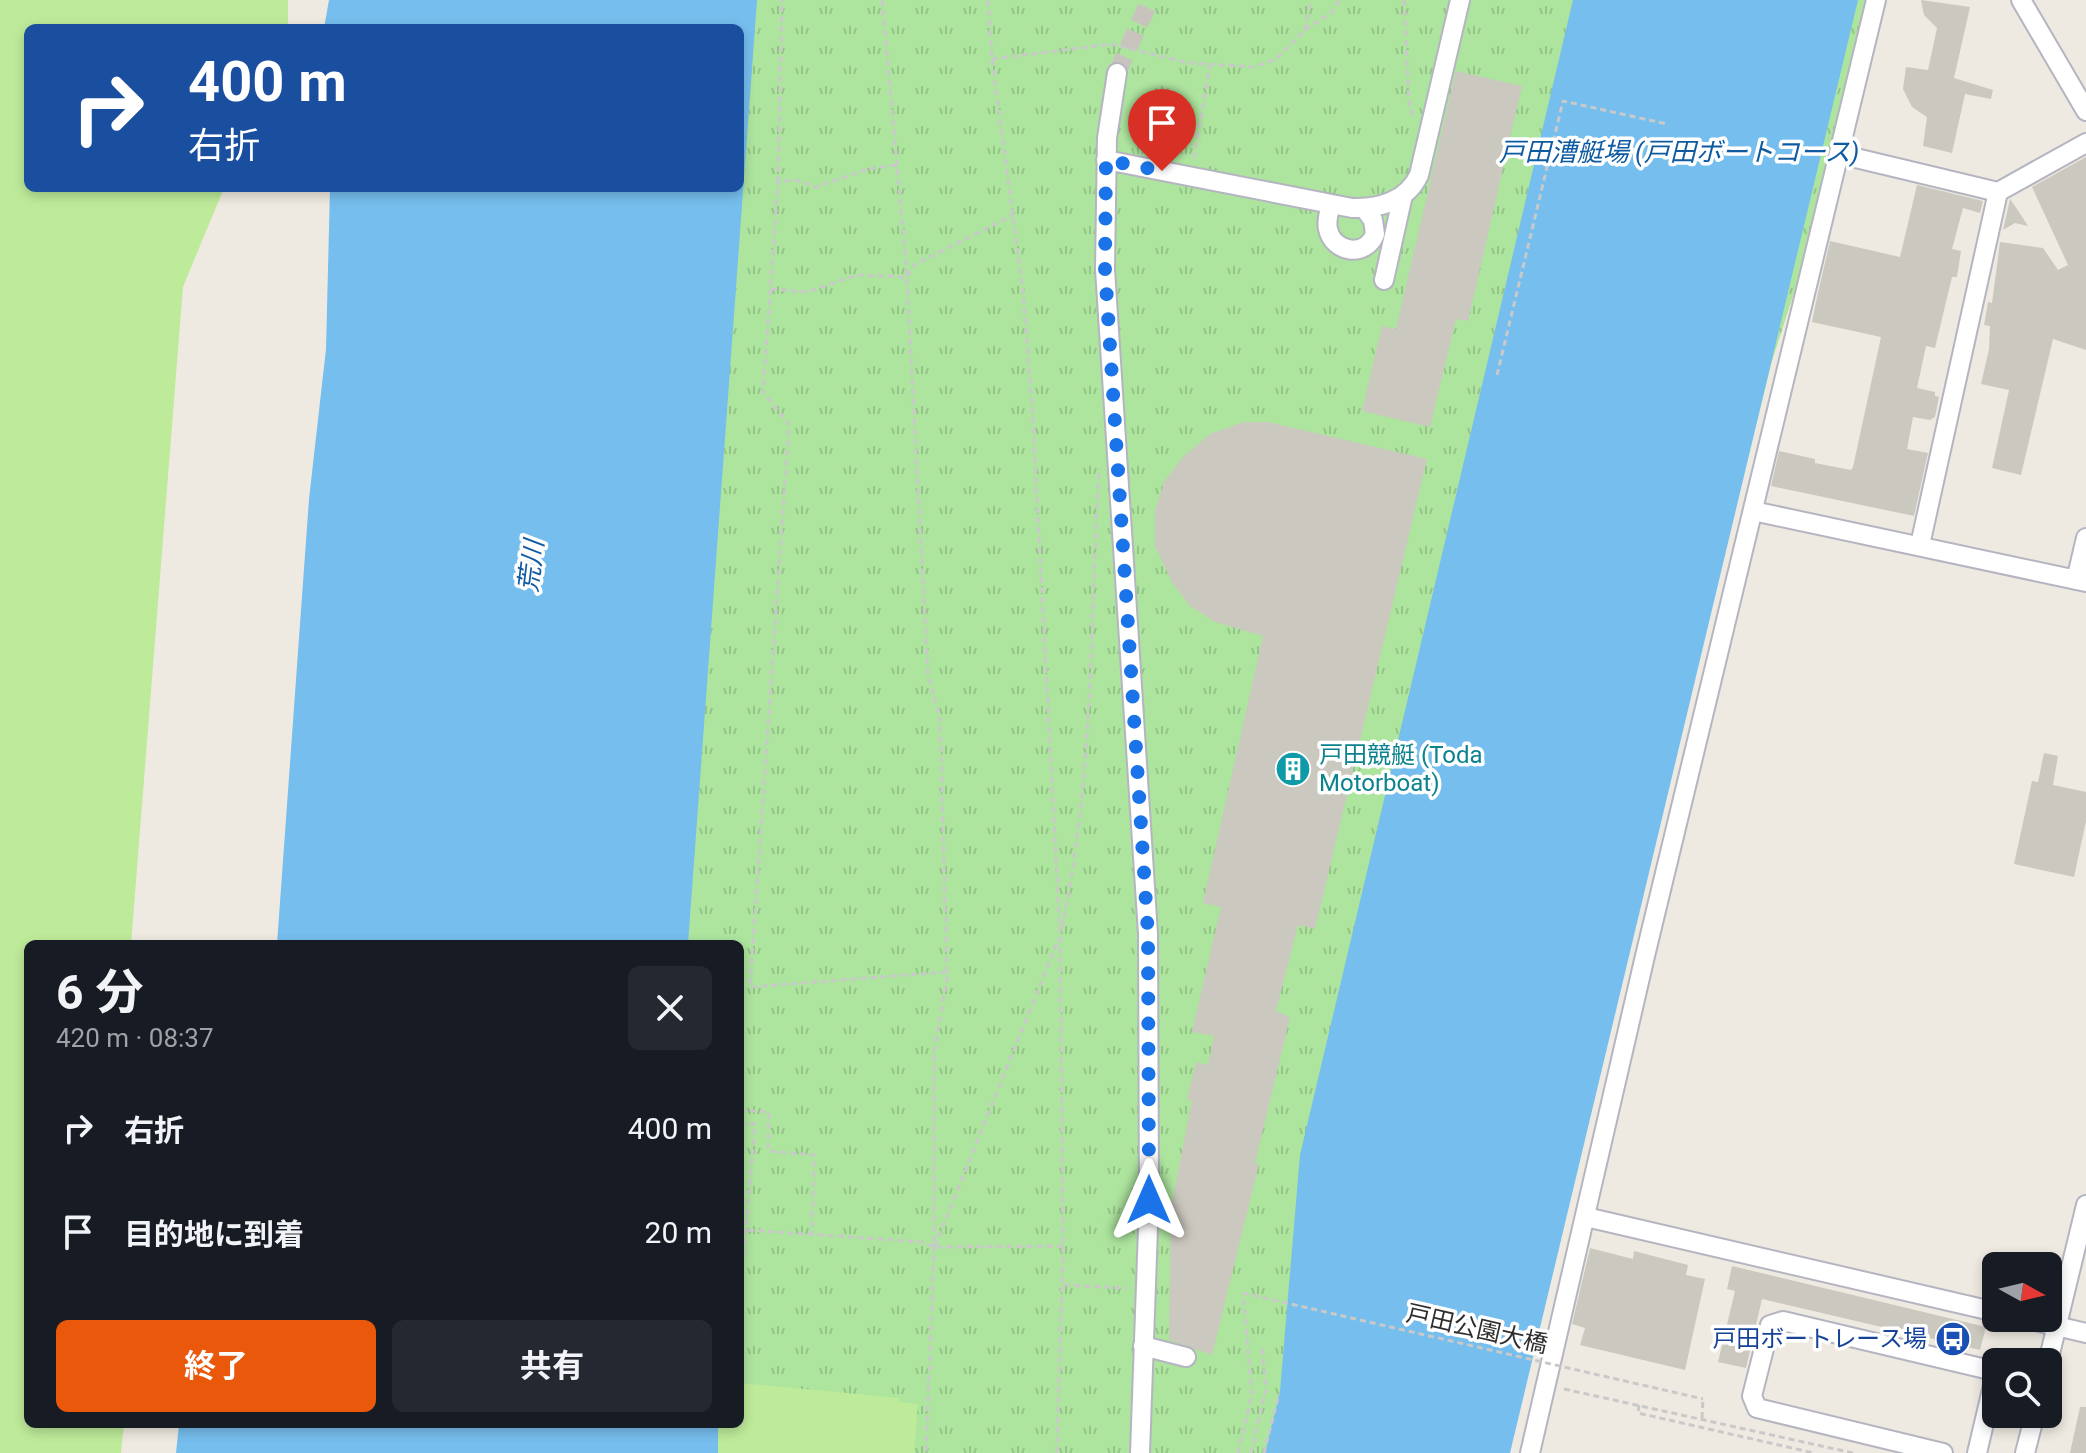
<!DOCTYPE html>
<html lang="ja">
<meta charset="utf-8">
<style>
:root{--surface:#171b24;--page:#242831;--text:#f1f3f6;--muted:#9ea1a6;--accent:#ea580c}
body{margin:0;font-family:Roboto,"Noto Sans JP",sans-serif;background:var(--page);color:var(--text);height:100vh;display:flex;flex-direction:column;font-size:30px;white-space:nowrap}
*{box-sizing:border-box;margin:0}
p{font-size:26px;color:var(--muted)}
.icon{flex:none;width:44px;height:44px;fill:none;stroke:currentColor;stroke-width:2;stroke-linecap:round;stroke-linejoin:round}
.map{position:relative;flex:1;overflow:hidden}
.side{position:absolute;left:24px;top:940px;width:720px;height:488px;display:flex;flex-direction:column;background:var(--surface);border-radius:12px;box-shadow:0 4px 12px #0003}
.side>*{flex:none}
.banner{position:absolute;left:24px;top:24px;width:720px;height:168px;border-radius:12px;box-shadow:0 4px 12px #0003;background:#1a4fa0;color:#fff;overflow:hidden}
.needle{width:52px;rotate:98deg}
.fabs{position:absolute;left:1982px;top:1252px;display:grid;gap:16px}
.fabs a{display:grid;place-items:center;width:80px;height:80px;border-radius:12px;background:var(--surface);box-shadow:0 4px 12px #0003;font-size:40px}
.pin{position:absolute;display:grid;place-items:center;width:68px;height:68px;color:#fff;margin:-82px -34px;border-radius:50% 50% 50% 0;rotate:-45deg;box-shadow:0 0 8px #0007}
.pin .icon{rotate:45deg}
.me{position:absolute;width:88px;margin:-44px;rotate:0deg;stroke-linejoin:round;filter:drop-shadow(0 0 6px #0008)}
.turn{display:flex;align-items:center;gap:28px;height:168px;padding:0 32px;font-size:36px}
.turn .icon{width:104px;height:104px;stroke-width:2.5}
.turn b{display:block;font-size:56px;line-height:68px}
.round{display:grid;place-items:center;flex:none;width:84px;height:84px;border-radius:12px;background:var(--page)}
.overview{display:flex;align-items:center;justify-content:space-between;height:136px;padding:0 32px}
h1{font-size:48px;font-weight:700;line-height:60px}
.button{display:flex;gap:16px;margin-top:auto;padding:16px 32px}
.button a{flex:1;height:92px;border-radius:12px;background:var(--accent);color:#fff;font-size:32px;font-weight:700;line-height:92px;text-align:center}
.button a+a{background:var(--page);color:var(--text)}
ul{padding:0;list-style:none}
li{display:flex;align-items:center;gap:24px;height:104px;padding:0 32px}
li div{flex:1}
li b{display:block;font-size:30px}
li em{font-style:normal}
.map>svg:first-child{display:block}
.grass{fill:url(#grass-tufts)}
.pitch{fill:#beeb9a}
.water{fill:#76beee}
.building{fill:#cbc8bf}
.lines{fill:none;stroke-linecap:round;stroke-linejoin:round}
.minor-tunnel{stroke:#c8c4bd;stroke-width:18;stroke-dasharray:18 9;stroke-linecap:butt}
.minor-casing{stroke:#b4b5c1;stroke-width:22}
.path{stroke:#c9c9c9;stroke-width:3;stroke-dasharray:6 4;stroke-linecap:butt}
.minor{stroke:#fff;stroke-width:18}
.path-bridge{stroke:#c9c9c9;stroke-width:3;stroke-dasharray:6 4;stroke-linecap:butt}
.route{stroke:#1a73e8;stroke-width:14;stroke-dasharray:0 25.2}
.labels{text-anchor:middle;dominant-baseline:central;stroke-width:7;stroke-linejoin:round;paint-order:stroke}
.culture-label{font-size:24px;fill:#0d838f;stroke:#fff;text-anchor:start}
.street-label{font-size:24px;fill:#2e2e2e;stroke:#fff}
.transit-label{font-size:24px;fill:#164399;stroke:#fff;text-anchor:end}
.water-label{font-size:26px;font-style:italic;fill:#0f5ba1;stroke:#fff}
</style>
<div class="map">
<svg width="2086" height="1453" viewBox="0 0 2086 1453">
<defs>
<pattern id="grass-tufts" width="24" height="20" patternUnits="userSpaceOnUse" patternTransform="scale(2)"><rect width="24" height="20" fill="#ade49e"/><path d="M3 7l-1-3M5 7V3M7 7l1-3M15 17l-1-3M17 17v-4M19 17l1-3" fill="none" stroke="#95c488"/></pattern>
</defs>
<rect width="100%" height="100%" fill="#efeae1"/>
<path class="grass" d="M605 0H1876L1839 154 1772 361 1500 1453H446L740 1424V944H501L740 188V28Z"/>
<path class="pitch" d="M0 0H288V28H28V188H224L183 287 131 944H28V1424H124L121 1453H0Z
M740 1383 899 1398V1402L918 1404 914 1453H691L694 1424H740Z"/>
<path class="water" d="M329 0H757L688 944H277L309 499 326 349 330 188H740V28H324Z
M1573 0H1858L1510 1453H1265L1280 1391 1300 1155Z
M179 1424H718V1453H176Z"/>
<path class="building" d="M1921 0 1970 7 1954 78 1993 90 1991 99 1965 94 1952 153 1923 146 1927 117 1912 107 1903 89 1906 67 1928 70 1937 28 1924 15Z
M1456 71 1522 86 1468 321 1456 319 1430 427 1362 411 1382 326 1396 329Z
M2086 157V350L2053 339 2021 475 1992 468 2009 390 1981 384 1989 349 1990 326 1984 325 1988 302 1992 303 2000 242 2043 248 2058 270 2068 265 2032 187Z
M1917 185 1983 201 1980 213 1963 208 1952 249 1961 251 1957 277H1952L1935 348 1926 346 1917 388 1935 392V396L1939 397 1935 417 1930 420 1913 417 1907 449 1928 453 1914 516 1771 486 1779 451 1815 459V463L1851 470 1853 467 1881 337 1812 322 1817 297 1830 241 1900 257Z
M2010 199 2019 212 2028 226 2015 223 2003 230Z
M1244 422H1268L1427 459 1315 929 1298 925 1276 1011 1290 1017 1255 1163 1259 1164 1212 1355 1169 1340 1171 1208 1192 1100 1187 1099 1196 1062 1208 1065 1214 1036 1192 1032 1221 907 1203 903 1263 636 1215 622 1190 606 1172 582 1155 546V511L1164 482 1183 457 1210 434Z
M2044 753 2058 756 2053 785 2086 792V821L2074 877 2014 864 2032 781 2038 782Z
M1590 1248 1633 1259 1634 1251 1688 1265 1686 1275 1705 1279 1685 1370 1580 1345 1585 1328 1572 1324Z
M1732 1266 1986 1327 1980 1350 1762 1299 1746 1368 1718 1362 1735 1291 1727 1289Z
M2080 1407H2086V1453H2070Z"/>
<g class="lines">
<path class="minor-tunnel" d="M1117 73 1150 0"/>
<defs>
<path id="minor" d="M2021 0 2086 111
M1117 73 1107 138 1105 269 1148 934 1149 1200 1140 1453
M1839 154 1998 192
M1106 160 1352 208C1379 209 1407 201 1419 175L1460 0
M1331 204C1329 212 1326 221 1328 229 1333 253 1366 258 1375 234L1373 220 1364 208
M1384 280 1403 195
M1753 511 2086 582
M1920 545 1998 192 2086 143
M2076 580 2086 538
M1586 1217 1996 1312
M2023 1318 2086 1333
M1143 1346 1186 1357
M2048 1362 2086 1205
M1530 1453 1645 956 1876 0
M1943 1453 1757 1408 1752 1396 1770 1325 1783 1321 1990 1370 1994 1381 1977 1453
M2025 1453 2035 1414"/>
</defs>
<use href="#minor" class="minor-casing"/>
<path class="path" d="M882 0 906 263 928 677 940 717 947 978 934 1053V1247L926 1453
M988 0 992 59 1023 291 1032 406 1060 933 1063 1248 1057 1453
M1404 0 1409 102 1414 119
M1305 30 1331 13 1339 0
M992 59 1111 44 1189 63 1254 67 1276 59 1305 30 1310 0
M1194 158 1210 66
M896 165 868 169 816 187 796 180 778 182 763 392 789 424 750 987 947 972
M778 182 782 0
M771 289 807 292 857 275 907 277 914 265 1013 215
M1497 375 1563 101 1667 124
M1062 927C1094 778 1090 620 1099 468
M740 1110 769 1112 768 1151 814 1155 812 1234
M740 1123 755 1124 744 1253H740
M748 1230 923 1242 934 1247 1063 1246
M935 1246 1059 938
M1064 1285 1127 1288
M1564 1389 1853 1453
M1639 1405 1638 1413 1814 1453
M1702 1418 1703 1399
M1238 1453 1252 1395 1243 1293
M1251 1453 1266 1389 1262 1347
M1264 1453 1279 1394"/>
<use href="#minor" class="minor"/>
<path class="path-bridge" d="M1243 1293 1703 1399"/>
</g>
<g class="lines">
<path class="route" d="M1149 1200 1148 934 1105 269 1106 160 1162 171"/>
</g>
<defs>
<symbol id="building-disc" viewBox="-11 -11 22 22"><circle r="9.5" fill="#0f9aa8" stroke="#fff"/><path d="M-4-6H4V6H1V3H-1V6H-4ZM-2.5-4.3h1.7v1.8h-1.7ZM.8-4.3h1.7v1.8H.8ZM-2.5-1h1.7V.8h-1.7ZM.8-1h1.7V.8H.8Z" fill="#fff"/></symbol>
<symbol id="bus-disc" viewBox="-11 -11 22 22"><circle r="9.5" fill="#1a4fb4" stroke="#fff"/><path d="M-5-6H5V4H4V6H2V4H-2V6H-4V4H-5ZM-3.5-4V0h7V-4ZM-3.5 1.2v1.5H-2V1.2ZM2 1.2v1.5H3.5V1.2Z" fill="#fff"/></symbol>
</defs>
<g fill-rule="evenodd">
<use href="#building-disc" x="1273" y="749" width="40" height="40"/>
<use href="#bus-disc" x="1933" y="1319" width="40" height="40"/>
</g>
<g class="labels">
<g class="culture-label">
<text x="1319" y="755">戸田競艇 (Toda<tspan x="1319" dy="28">Motorboat)</tspan></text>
</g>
<g class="street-label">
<text transform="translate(1477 1329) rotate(13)">戸田公園大橋</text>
</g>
<g class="transit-label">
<text x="1927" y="1339">戸田ボートレース場</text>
</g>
<g class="water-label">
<text x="1679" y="152">戸田漕艇場 (戸田ボートコース)</text>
<text transform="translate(531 566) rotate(-83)">荒川</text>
</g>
</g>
</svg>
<div class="fabs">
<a><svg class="needle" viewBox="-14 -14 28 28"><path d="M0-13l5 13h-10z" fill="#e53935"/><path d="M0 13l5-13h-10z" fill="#9ea1a6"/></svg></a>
<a><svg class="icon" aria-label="search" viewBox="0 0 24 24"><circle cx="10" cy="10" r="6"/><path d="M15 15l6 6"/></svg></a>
</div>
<div class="pin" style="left:1162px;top:171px;background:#d93025"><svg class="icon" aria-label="arrive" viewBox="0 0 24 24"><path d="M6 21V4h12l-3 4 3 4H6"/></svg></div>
<svg class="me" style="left:1149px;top:1200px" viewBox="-20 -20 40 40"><path d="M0-17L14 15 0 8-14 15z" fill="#1a73e8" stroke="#fff" stroke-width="4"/></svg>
<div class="banner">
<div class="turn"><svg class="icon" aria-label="right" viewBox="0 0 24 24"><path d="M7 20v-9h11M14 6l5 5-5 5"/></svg><div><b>400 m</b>右折</div></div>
</div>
<section class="side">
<div class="overview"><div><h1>6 分</h1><p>420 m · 08:37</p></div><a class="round"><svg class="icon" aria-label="close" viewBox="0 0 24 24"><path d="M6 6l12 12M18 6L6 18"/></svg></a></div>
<ul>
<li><svg class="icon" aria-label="right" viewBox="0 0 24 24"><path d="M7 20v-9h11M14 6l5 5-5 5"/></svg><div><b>右折</b></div><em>400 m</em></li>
<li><svg class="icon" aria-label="arrive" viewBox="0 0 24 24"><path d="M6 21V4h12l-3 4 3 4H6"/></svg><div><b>目的地に到着</b></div><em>20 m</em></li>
</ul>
<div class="button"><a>終了</a><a>共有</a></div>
</section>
</div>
